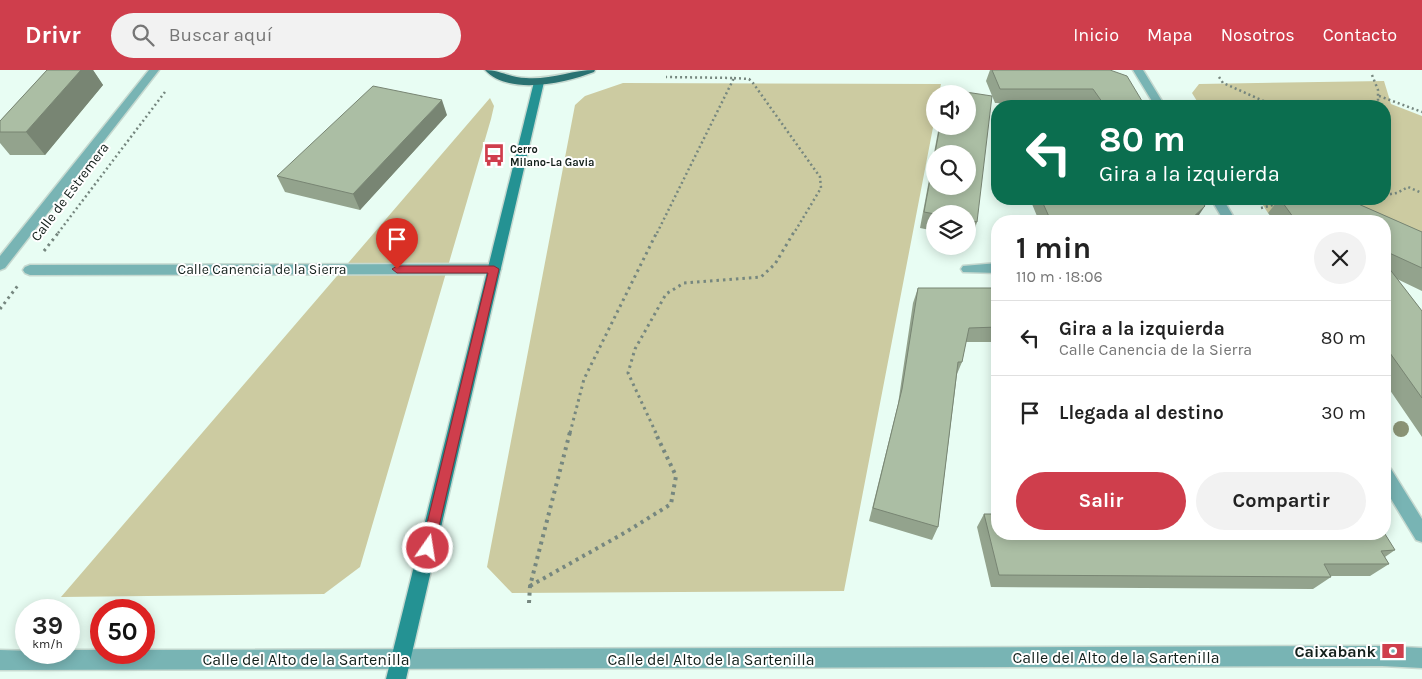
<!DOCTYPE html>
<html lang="es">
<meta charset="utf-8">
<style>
:root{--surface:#fff;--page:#f2f2f2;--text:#222;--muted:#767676;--line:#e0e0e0;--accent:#cf3e4c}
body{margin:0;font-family:Karla,sans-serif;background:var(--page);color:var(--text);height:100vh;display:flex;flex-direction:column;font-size:19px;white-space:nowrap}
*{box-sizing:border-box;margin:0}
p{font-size:16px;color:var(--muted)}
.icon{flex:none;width:28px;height:28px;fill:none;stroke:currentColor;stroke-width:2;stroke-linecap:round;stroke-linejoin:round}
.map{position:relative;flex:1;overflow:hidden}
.details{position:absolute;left:991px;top:145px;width:400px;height:325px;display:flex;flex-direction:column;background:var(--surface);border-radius:20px;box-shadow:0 2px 12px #0003}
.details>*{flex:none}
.hud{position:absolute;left:991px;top:30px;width:400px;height:105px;border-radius:20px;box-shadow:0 2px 12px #0003;background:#0b6e4f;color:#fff;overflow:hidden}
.buttons{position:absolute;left:926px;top:15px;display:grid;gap:10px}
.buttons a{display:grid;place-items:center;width:50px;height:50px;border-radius:50%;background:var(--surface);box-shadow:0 2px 12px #0003;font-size:25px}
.speed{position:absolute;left:15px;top:529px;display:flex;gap:10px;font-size:25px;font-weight:700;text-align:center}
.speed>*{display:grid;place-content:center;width:65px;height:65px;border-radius:50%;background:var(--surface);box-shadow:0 2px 12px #0003;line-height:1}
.speed small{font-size:12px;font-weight:400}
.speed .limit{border:8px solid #d22;background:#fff;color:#111}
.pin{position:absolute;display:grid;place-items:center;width:42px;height:42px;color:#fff;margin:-51px -21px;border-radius:50% 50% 50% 0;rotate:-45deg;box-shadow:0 0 5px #0007}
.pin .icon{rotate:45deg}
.me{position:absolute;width:55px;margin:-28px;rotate:13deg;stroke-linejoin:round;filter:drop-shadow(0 0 4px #0008)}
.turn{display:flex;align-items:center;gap:18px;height:105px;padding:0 25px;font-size:22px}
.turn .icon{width:65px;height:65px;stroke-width:2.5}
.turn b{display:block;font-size:35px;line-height:42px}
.round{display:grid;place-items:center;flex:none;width:52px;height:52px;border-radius:26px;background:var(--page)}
.headline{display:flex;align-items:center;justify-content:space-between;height:85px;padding:0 25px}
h1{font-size:30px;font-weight:700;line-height:38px}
.primary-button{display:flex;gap:10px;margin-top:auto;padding:10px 25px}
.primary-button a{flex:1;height:58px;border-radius:30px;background:var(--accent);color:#fff;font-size:20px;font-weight:700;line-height:58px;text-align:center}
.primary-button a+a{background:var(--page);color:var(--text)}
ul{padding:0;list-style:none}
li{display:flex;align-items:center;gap:15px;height:75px;padding:0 25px;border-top:1px solid var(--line)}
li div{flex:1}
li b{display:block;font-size:19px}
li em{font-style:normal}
header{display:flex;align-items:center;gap:30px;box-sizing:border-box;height:70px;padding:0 25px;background:var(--accent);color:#fff}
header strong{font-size:24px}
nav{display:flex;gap:28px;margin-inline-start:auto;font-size:18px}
.search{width:350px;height:45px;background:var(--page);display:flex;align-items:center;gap:12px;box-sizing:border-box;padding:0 18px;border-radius:28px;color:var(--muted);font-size:19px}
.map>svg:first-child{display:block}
.green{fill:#cccba1}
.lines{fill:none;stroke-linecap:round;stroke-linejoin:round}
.street-casing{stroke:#c6d9d0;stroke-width:3}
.secondary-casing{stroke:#c6d9d0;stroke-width:3}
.primary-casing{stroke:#c6d9d0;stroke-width:3}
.path-far2{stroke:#76877f;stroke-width:2.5;stroke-dasharray:2 3;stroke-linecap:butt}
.path-far1{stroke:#76877f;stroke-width:3;stroke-dasharray:2.5 4;stroke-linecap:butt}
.path{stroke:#76877f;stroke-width:4;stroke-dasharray:3 4.5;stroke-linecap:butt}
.street{fill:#78b4b4;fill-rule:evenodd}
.secondary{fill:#249293;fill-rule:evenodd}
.primary{fill:#2a7272;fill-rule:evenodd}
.tree{fill:#8a9375}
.wall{fill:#93a38d}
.shaded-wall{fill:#788573}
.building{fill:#abbea4;stroke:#788573;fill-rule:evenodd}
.route{fill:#cf3e4c;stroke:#872831}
.labels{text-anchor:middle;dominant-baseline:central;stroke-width:4;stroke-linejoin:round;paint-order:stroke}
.far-poi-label{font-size:11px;font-weight:bold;fill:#121f1a;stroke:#fff;text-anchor:start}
.street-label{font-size:14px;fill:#121f1a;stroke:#fff}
.near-poi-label{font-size:16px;font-weight:bold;fill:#121f1a;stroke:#fff;text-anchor:end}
.near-street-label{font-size:16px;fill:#121f1a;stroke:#fff}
</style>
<header>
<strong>Drivr</strong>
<div class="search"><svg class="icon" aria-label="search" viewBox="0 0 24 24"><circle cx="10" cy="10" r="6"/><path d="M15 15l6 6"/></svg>Buscar aquí</div>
<nav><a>Inicio</a><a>Mapa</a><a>Nosotros</a><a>Contacto</a></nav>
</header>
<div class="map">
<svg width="1422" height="609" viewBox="0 0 1422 609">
<rect width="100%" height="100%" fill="#e8fdf3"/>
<path class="green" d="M1384 11 1391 34 1422 46V182L1385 151 1306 131 1268 143 1259 129H1385V36H1200L1192 23 1199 14Z
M623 13 941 14 939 24H935V47L844 521 512 523 487 497 575 35 585 26Z
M490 28 494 36 491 49 360 497 324 524 61 527Z"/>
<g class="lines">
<defs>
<path id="street" d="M149 0H159L5 198 0 200V186Z
M1133 0H1143L1165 36H1155Z
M1211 129H1223L1236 151H1224Z
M998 193V203L963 202 961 199 963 196Z
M494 194 499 196 501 199 499 202 494 204 30 205 25 203 23 200 25 197 30 195Z
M1385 397 1391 399 1422 449V472L1416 470 1385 419Z
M1382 576 1422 578V598L1382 596 0 600V580L69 582V580H101V582H144V580Z"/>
<path id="secondary" d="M539 9 544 12 406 609H386L534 12Z"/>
<path id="primary" d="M485 0C500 0 511 8 526 8 550 10 572 0 595 0L594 2C565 13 509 26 485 0Z"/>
</defs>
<use href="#street" class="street-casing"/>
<use href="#secondary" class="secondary-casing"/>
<use href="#primary" class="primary-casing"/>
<path class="path-far2" d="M1372 5 1378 20V36
M1219 7 1223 13 1275 36
M734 8 749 9 753 13 820 107 821 118 794 163
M1379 26 1422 42
M1191 34 1198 33 1205 36
M1385 125 1397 123 1408 117 1422 123
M1261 138 1277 134
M58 163 165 22
M657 163 734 8 666 7"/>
<path class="path-far1" d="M44 181 59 162
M0 239 19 214
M570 363 584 309 657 162
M656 363 628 303 635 279 666 224 684 213 761 207 775 194 794 162"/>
<path class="path" d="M530 516 626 462 671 434 676 406 655 362
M529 533 530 516 570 362"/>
<use href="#street" class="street"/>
<use href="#secondary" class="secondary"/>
<use href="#primary" class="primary"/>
</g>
<circle class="tree" cx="1401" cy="359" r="8"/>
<path class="wall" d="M47 0H93L103 15 45 85H10L0 73V51Z
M990 0H1110L1145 36H1090L1087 33H995L986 11Z
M447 45 360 140 285 122 277 106Z
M939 56H968L977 152 972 168 968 167V144H935V161L920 158Z
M1034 129H1200L1196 150 1195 151H1039L1032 134Z
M1279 129H1347L1422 162V221L1397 209 1422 241V367L1385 313V151H1274L1268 143Z
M918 218H998V272H966L962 292 957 304 938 457 932 470 869 451 898 334 913 233Z
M984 444 1395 480 1385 487 1389 494 1370 506H1330L1331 507 1313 519 991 517 977 457Z"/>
<path class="shaded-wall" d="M81 0H93L103 15 45 85 26 62Z
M442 30 447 45 360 140 353 124Z
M1205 136 1195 151H1189Z"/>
<path class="building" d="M47 0H81L26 62H0V51Z
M992 0H1110L1127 6 1145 36H1105L1093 19H1000Z
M373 16 442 30 353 124 277 106Z
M946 19 992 26 977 152 968 150V144H935L924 142 940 56H968V24H946ZM935 84H968V116H935Z
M1041 129H1200L1205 136 1189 151H1051Z
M1280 129H1347L1422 162V198L1385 181V151H1296Z
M1385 193 1422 241V328L1385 276Z
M918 218H998V257L969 258 962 292H958L938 457 873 438 902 319Z
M984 444H998V464H1385L1395 480 1381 481 1389 494H1324L1331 507 999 505Z"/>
<path class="route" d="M397 196H494L499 199 434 478 432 482 428 484 423 482 421 478 488 203H397L392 199Z"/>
<defs>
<symbol id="bus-bare" viewBox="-9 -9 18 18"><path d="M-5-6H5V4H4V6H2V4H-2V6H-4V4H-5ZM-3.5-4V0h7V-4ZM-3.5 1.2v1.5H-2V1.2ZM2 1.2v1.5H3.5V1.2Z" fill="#cf3e4c" stroke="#fff" stroke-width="2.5" paint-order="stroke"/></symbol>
<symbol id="bank-bare" viewBox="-9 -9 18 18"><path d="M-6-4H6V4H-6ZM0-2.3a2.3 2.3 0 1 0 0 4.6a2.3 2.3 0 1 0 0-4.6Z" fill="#cf3e4c" stroke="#fff" stroke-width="2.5" paint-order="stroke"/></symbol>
</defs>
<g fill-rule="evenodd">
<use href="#bus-bare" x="478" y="69" width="32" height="32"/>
<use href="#bank-bare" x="1377" y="565" width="32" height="32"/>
</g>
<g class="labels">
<g class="far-poi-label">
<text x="510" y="79">Cerro<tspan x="510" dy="13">Milano-La Gavia</tspan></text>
</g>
<g class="street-label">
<text transform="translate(70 122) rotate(-53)">Calle de Estremera</text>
<text x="262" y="199">Calle Canencia de la Sierra</text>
</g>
<g class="near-poi-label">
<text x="1376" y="581">Caixabank</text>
</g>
<g class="near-street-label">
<text x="1116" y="587">Calle del Alto de la Sartenilla</text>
<text x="306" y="589">Calle del Alto de la Sartenilla</text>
<text x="711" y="589">Calle del Alto de la Sartenilla</text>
</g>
</g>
</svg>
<div class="buttons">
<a><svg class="icon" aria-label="sound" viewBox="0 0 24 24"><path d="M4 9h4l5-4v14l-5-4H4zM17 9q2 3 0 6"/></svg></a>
<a><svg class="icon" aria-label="search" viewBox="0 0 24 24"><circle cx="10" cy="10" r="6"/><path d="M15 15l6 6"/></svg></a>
<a><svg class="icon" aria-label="layers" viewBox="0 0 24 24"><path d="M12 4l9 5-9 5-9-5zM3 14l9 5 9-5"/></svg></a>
</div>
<div class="speed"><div>39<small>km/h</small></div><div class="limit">50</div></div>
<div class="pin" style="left:397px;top:199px;background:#d93025"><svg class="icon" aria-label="arrive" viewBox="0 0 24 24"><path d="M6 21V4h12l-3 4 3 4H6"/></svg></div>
<svg class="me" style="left:428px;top:478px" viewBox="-20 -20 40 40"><circle r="17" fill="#cf3e4c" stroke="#fff" stroke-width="3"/><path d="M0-11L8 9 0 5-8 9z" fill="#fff"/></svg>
<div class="hud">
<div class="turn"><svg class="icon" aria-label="left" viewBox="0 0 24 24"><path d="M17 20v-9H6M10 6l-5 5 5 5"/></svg><div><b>80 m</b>Gira a la izquierda</div></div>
</div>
<section class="details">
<div class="headline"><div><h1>1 min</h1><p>110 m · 18:06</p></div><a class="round"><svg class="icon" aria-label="close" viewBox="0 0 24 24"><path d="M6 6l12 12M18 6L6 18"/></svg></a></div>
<ul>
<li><svg class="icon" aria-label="left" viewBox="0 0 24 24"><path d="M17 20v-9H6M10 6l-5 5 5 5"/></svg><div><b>Gira a la izquierda</b><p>Calle Canencia de la Sierra</p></div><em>80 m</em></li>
<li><svg class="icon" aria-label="arrive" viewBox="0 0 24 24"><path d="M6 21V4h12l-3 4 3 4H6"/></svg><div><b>Llegada al destino</b></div><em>30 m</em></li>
</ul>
<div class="primary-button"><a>Salir</a><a>Compartir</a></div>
</section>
</div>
